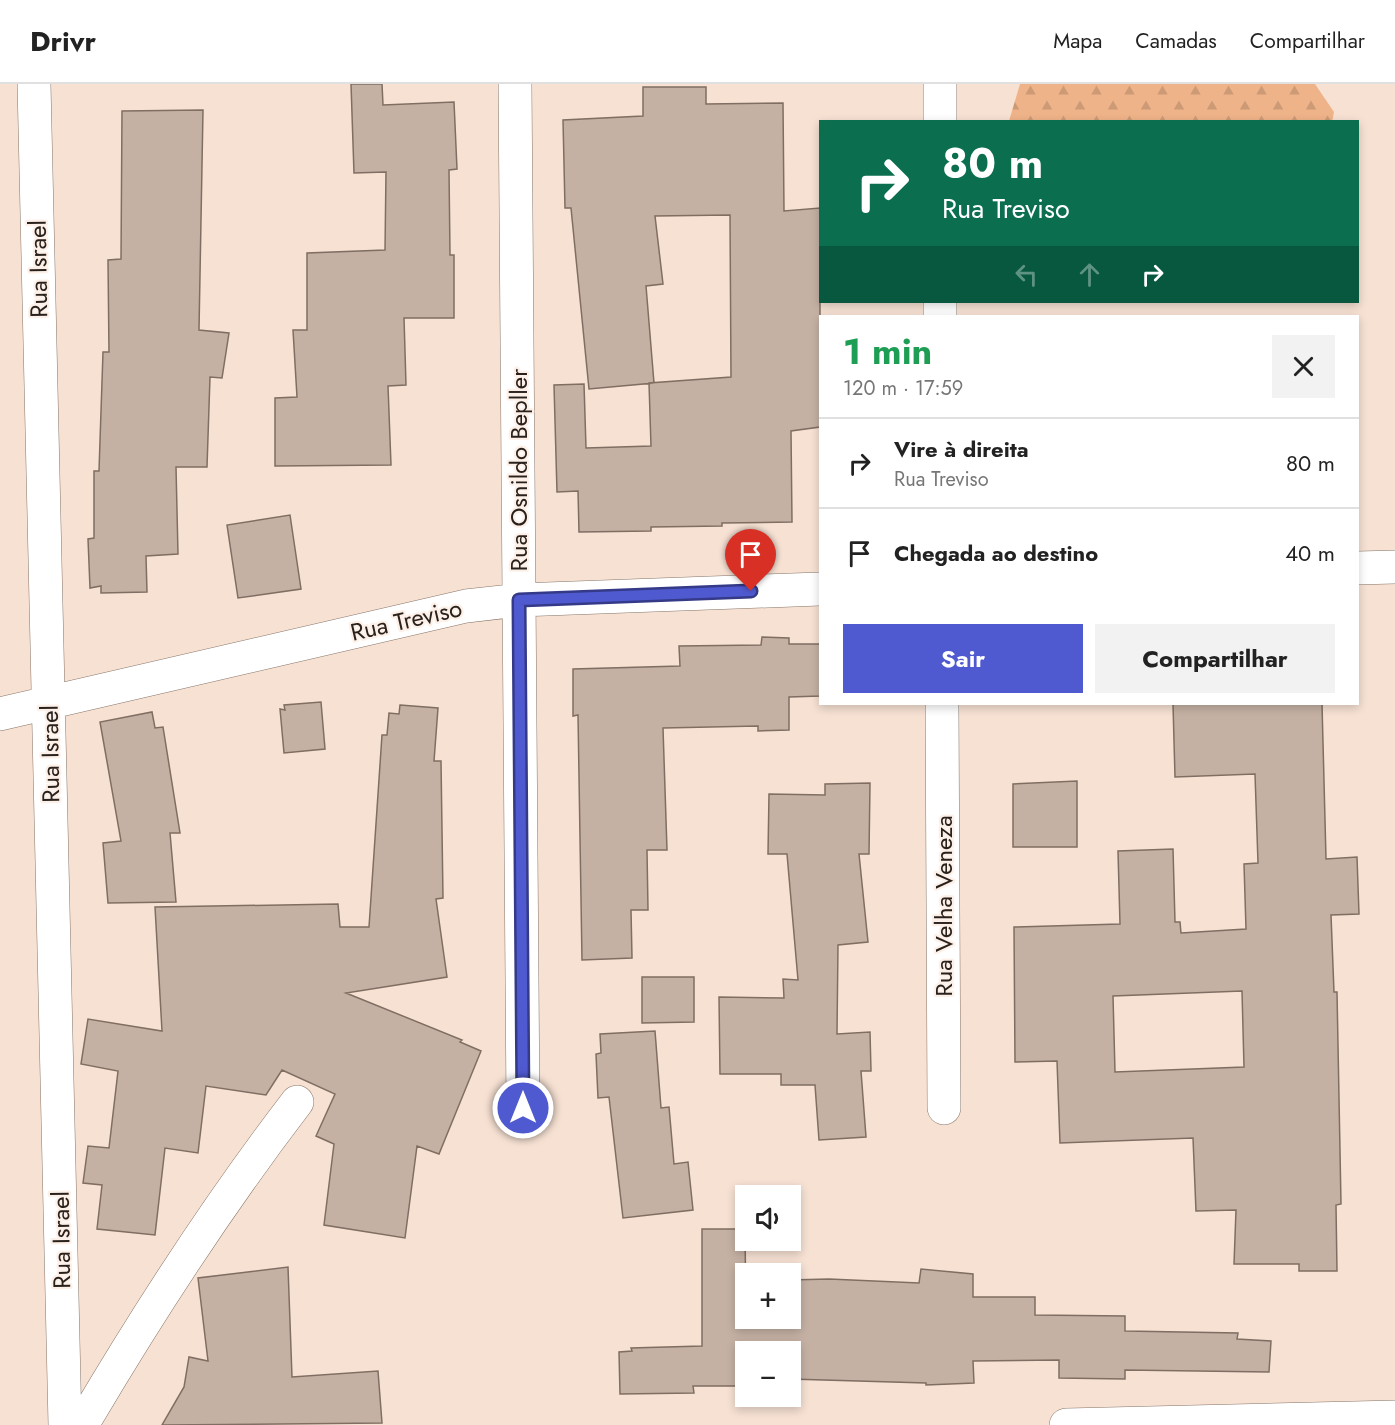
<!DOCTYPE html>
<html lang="pt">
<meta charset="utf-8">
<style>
:root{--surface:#fff;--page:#f2f2f2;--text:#222;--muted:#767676;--line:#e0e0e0;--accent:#505ad0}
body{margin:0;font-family:Jost,sans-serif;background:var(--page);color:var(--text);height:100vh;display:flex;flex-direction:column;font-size:22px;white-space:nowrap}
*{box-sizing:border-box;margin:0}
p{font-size:20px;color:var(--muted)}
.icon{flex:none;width:33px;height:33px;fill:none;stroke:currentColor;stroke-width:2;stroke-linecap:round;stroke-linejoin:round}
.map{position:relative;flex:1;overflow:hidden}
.panel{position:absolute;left:819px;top:231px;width:540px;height:390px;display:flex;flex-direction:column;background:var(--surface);border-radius:0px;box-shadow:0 3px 9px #0003}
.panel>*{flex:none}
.hud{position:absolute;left:819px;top:36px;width:540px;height:183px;border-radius:0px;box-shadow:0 3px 9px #0003;background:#0b6e4f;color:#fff;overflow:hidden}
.controls{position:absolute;left:735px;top:1101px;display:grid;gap:12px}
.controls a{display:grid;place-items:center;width:66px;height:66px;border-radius:0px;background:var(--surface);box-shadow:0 3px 9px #0003;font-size:30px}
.pin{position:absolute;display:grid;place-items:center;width:51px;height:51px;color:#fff;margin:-62px -26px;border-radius:50% 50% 50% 0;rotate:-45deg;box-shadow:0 0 6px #0007}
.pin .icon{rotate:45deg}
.me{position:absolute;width:66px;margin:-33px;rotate:0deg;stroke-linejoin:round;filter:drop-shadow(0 0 4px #0008)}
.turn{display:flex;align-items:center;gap:21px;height:126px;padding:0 24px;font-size:27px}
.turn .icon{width:78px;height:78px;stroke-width:2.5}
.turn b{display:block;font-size:42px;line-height:51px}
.lanes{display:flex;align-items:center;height:57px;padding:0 24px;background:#0003;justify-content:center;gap:30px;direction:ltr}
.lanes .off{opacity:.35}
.round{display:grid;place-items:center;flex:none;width:63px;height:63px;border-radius:0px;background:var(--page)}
.head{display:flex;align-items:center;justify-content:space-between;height:102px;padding:0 24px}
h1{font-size:36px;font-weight:700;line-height:45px;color:#1e9e55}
.cta{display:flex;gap:12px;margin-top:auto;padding:12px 24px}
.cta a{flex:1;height:69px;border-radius:0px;background:var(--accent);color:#fff;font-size:24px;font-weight:700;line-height:69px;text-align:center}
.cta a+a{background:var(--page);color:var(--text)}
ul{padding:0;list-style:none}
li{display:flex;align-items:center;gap:18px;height:90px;padding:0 24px;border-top:2px solid var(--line)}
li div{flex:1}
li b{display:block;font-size:22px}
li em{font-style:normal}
header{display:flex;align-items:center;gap:36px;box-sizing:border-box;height:84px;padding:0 30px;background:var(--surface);border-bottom:2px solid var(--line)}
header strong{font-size:28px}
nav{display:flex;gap:33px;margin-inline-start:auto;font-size:21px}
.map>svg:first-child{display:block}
.forest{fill:url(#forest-firs)}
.building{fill:#c5b1a4;stroke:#806e62;stroke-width:1.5;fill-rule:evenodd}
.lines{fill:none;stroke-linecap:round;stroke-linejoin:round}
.minor-casing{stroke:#877568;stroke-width:34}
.minor{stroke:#fff;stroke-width:33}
.route-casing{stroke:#343a87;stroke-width:15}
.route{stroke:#505ad0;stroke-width:10}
.labels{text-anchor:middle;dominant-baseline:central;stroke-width:4.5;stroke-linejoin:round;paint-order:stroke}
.street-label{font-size:24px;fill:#29211c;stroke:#fdf0e8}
</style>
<header>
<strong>Drivr</strong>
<nav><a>Mapa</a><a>Camadas</a><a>Compartilhar</a></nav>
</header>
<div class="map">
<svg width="1395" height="1341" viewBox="0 0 1395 1341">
<defs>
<pattern id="forest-firs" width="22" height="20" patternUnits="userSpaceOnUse" patternTransform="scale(1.5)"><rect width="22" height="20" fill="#efb389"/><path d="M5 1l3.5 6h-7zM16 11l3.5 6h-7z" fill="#cd9a76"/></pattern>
</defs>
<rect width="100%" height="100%" fill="#f6e1d3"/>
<path class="forest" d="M1020 0H1315L1334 28 1332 38 1009 37Z"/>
<path class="building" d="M351 0H382L383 21 454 18 457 85 449 86 450 171H454V234H404L406 301 388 302 391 381 275 382V314L297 313 293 246H307V169L385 166 386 88 354 89Z
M643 3H706V20L783 19 784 127 820 124V343L791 347 792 438 722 439V442L651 443V447L579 448 578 407 557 408 554 301 584 300 586 364 651 362 649 299 731 293 730 131 655 132 663 200 646 202 654 299 589 305 571 124H565L563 36 643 32Z
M203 26 199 246 229 249 222 294 210 293 207 383H176L178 470 146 472 147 508 101 509V502L90 504 88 455 94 454V387H99L103 268H109L108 176 121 175 122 27Z
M290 431 301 505 238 514 227 441Z
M762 553 789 554V560H820V612L789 613V646L758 647V642L663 644 667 766H647L648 826H631L632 874 582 876 578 631 573 632V585L680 582 679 562 761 561Z
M321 618 325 665 284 669 280 625 285 626 284 621Z
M1173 620H1322L1326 775 1357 773 1359 830 1331 831 1334 908H1337L1341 1120 1336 1121 1337 1187H1299V1180H1234L1236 1126 1196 1127 1193 1054 1060 1059 1057 977 1015 978 1014 843 1120 840 1118 767 1173 765 1175 838H1180L1181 849 1246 845 1244 780 1258 779 1255 690 1175 693ZM1242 907 1244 983 1115 988 1113 912Z
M400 621 438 624 434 677H441L443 814 436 815 447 893 346 909 462 956 460 958 481 967 439 1070 417 1062 405 1154 324 1141 334 1060 316 1052 335 1010 282 986 266 1011 206 1002 198 1069 165 1064 155 1151 97 1145 102 1101 83 1099 88 1062 109 1064 118 987 81 980 88 935 162 947 155 823 338 820 340 843H369L382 651H387L389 629 399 630Z
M152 628 155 644 163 643 180 749H170L176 818 108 819 103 759 121 757 100 638Z
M1077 697V763H1013V700Z
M870 699 869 770H859L868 858 838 861 837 950 870 948 871 987H861L866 1053 819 1056 815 1001H781V990H720L719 913 784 914 783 895 798 896 787 770H768L769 710 825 711V700Z
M642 893H694V938L642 939Z
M655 947 661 1024 669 1023 674 1080 688 1078 693 1126 623 1134 609 1013 598 1014 596 970 601 969 600 950Z
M702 1145H745L746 1234H790V1196L829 1195 919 1199 921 1185 973 1190V1213H1035V1231L1125 1232V1247L1238 1249 1237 1255 1271 1257 1269 1288 1125 1286V1295L1059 1294V1276L973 1277 974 1299 926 1301V1299L790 1295V1268H746V1302H693L694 1309 620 1310 619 1268 632 1267 631 1264 702 1262Z
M288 1183 292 1293 378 1287 382 1339 162 1341 184 1303 189 1273 208 1277 198 1194Z"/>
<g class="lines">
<defs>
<path id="minor" d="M34 0 65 1341
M515 0 523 1024
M940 0V38
M940 218V232
M1358 484 1395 483
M942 620 944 1024
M0 630 466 522 519 516 820 505
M82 1341C148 1229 218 1121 297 1018
M1066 1341 1395 1333"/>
</defs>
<use href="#minor" class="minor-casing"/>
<use href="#minor" class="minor"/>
</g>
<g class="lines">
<defs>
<path id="route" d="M523 1024 519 516 751 507"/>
</defs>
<use href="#route" class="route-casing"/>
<use href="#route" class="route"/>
</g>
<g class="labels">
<g class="street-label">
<text transform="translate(38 185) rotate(-91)">Rua Israel</text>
<text transform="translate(518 386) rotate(-90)">Rua Osnildo Bepller</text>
<text transform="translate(406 536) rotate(-13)">Rua Treviso</text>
<text transform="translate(50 670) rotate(-91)">Rua Israel</text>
<text transform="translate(943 822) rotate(-90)">Rua Velha Veneza</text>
<text transform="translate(61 1156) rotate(-91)">Rua Israel</text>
</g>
</g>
</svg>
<div class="controls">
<a><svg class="icon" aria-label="sound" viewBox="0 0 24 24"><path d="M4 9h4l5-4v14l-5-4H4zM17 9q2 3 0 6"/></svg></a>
<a>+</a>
<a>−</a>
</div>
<div class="pin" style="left:751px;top:507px;background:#d93025"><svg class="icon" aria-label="arrive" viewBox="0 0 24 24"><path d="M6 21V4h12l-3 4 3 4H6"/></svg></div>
<svg class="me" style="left:523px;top:1024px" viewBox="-20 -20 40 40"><circle r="17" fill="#505ad0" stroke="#fff" stroke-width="3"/><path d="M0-11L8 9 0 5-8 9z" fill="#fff"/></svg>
<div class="hud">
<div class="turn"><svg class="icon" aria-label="right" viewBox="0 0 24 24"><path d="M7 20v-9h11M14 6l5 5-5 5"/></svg><div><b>80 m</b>Rua Treviso</div></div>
<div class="lanes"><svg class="icon off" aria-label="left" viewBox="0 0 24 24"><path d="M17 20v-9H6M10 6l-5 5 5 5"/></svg><svg class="icon off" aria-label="ahead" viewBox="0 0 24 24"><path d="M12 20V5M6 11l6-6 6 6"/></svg><svg class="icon" aria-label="right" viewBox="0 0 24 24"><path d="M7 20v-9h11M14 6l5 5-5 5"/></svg></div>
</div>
<section class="panel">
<div class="head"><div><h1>1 min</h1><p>120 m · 17:59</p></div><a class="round"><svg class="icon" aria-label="close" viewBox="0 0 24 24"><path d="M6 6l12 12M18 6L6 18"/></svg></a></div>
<ul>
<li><svg class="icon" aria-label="right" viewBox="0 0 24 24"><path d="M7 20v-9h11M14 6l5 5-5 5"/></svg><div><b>Vire à direita</b><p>Rua Treviso</p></div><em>80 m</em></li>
<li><svg class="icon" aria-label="arrive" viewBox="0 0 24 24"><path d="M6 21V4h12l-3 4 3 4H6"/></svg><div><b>Chegada ao destino</b></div><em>40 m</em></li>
</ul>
<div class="cta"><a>Sair</a><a>Compartilhar</a></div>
</section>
</div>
